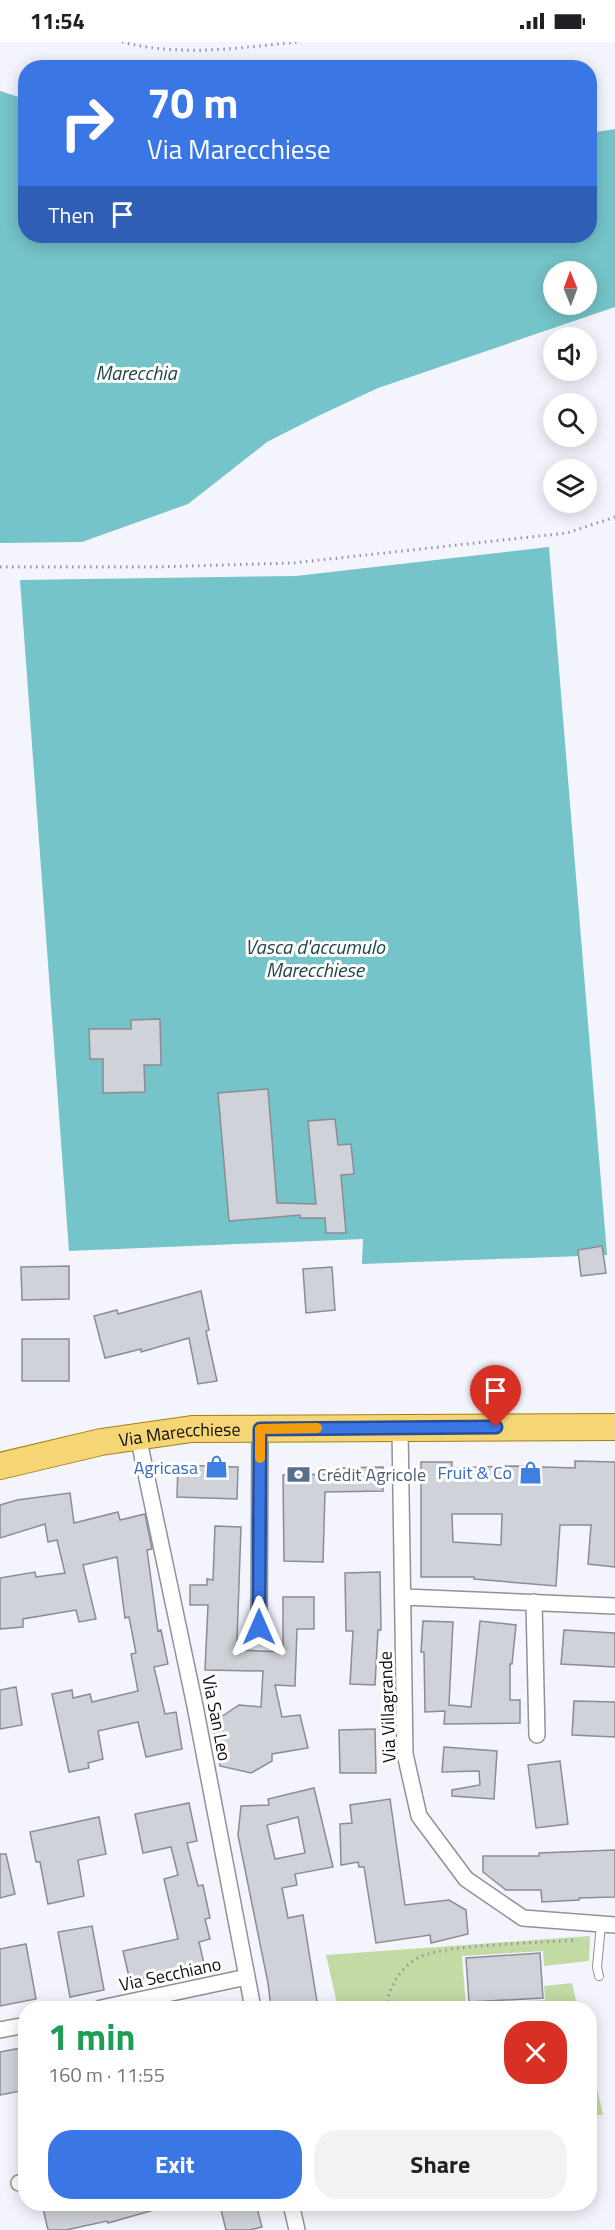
<!DOCTYPE html>
<meta charset="utf-8">
<style>
:root{--surface:#fff;--page:#f2f2f2;--text:#202124;--muted:#757577;--accent:#3b76e5}
body{margin:0;font-family:"Titillium Web",sans-serif;background:var(--page);color:var(--text);height:100vh;display:flex;flex-direction:column;font-size:22px;white-space:nowrap}
*{box-sizing:border-box;margin:0}
p{font-size:20px;color:var(--muted)}
.icon{flex:none;width:33px;height:33px;fill:none;stroke:currentColor;stroke-width:2;stroke-linecap:round;stroke-linejoin:round}
.map{position:relative;flex:1;overflow:hidden}
.side{position:absolute;left:18px;top:1959px;width:579px;height:210px;display:flex;flex-direction:column;background:var(--surface);border-radius:24px;box-shadow:0 3px 15px #0003}
.side>*{flex:none}
.hud{position:absolute;left:18px;top:18px;width:579px;height:183px;border-radius:24px;box-shadow:0 3px 15px #0003;background:#3b76e5;color:#fff;overflow:hidden}
.needle{width:39px;rotate:359deg}
.tools{position:absolute;left:543px;top:219px;display:grid;gap:12px}
.tools a{display:grid;place-items:center;width:54px;height:54px;border-radius:50%;background:var(--surface);box-shadow:0 3px 15px #0003;font-size:30px}
.pin{position:absolute;display:grid;place-items:center;width:51px;height:51px;color:#fff;margin:-62px -26px;border-radius:50% 50% 50% 0;rotate:-45deg;box-shadow:0 0 6px #0007}
.pin .icon{rotate:45deg}
.me{position:absolute;width:66px;margin:-33px;rotate:0deg;stroke-linejoin:round;filter:drop-shadow(0 0 4px #0008)}
.turn{display:flex;align-items:center;gap:21px;height:126px;padding:0 30px;font-size:27px}
.turn .icon{width:78px;height:78px;stroke-width:2.5}
.turn b{display:block;font-size:42px;line-height:51px}
.then{display:flex;align-items:center;height:57px;padding:0 30px;background:#0003;gap:12px;font-size:22px}
.round{display:grid;place-items:center;flex:none;width:63px;height:63px;border-radius:24px;background:var(--page)}
.head{display:flex;align-items:center;justify-content:space-between;height:102px;padding:0 30px}
h1{font-size:36px;font-weight:700;line-height:45px;color:#1e9e55}
.action{display:flex;gap:12px;margin-top:auto;padding:12px 30px}
.action a{flex:1;height:69px;border-radius:24px;background:var(--accent);color:#fff;font-size:24px;font-weight:700;line-height:69px;text-align:center}
.action a+a{background:var(--page);color:var(--text)}
.status{display:flex;justify-content:space-between;align-items:center;height:42px;padding:0 30px;background:var(--surface);direction:ltr}
.status svg{height:16px;fill:currentColor}
.map>svg:first-child{display:block}
.green{fill:#c4daa5}
.water{fill:#74c4c9;fill-rule:evenodd}
.building{fill:#d0d2d9;stroke:#8b8d93;stroke-width:1.5;fill-rule:evenodd}
.lines{fill:none;stroke-linecap:round;stroke-linejoin:round}
.lane-casing{stroke:#909298;stroke-width:10}
.street-casing{stroke:#909298;stroke-width:18}
.primary-casing{stroke:#a17f15;stroke-width:28}
.path{stroke:#94959b;stroke-width:3;stroke-dasharray:1.5 4.5;stroke-linecap:butt}
.lane{stroke:#fff;stroke-width:8}
.street{stroke:#fff;stroke-width:15}
.primary{stroke:#f6d674;stroke-width:26}
.route-casing{stroke:#264d95;stroke-width:15}
.route{stroke:#3b76e5;stroke-width:10}
.slow{stroke:#f59e0b;stroke-width:10}
.labels{text-anchor:middle;dominant-baseline:central;stroke-width:6;stroke-linejoin:round;paint-order:stroke}
.street-label{font-size:18px;fill:#0f0f12;stroke:#fff}
.shop-label{font-size:18px;fill:#366cbe;stroke:#fff;text-anchor:end}
.service-label{font-size:18px;fill:#4e5e75;stroke:#fff;text-anchor:start}
.water-label{font-size:20px;font-style:italic;fill:#1f4648;stroke:#fff}
</style>
<div class="status"><b>11:54</b><svg viewBox="0 0 49 12"><path d="M0 12V9h3v3zM5 12V6h3v6zM10 12V3h3v9zM15 12V0h3v12zM26 1h20v11H26zM47 4h2v5h-2z"/></svg></div>
<div class="map">
<svg width="615" height="2188" viewBox="0 0 615 2188">
<rect width="100%" height="100%" fill="#f3f4fc"/>
<path class="green" d="M590 1894 589 1919 544 1924 543 1909 462 1914 466 1963 545 1958 544 1944 572 1941 578 1966H338L326 1913Z
M590 2015 603 2073H590Z"/>
<path class="water" d="M0 49 25 57 26 194H590V91L615 87V265L378 346 318 374 267 400 188 462 82 500 0 501ZM554 230H586V262H554Z
M549 505 607 1213 362 1222 363 1197 69 1209 20 538 296 534Z"/>
<path class="building" d="M160 977 161 1023H144L145 1050 103 1051V1017H90L89 987H131V978Z
M268 1047 277 1161 316 1162 308 1079 335 1077 338 1103 351 1102 354 1132 341 1133 346 1191H326L325 1176H300V1173L229 1179 218 1051Z
M602 1204 606 1231 581 1234 578 1208Z
M69 1224V1257L22 1258 21 1225Z
M332 1225 335 1268 306 1271 303 1227Z
M201 1249 209 1288 206 1289 217 1339 198 1342 189 1296 141 1310V1307L105 1316 94 1274 117 1268 118 1272Z
M22 1297H69V1339H22Z
M575 1419 615 1420V1525L588 1522 591 1483H560L556 1544 474 1537V1535H421V1420H452V1426L512 1424 575 1426ZM452 1472H502L501 1503 453 1500Z
M178 1423 238 1425 237 1457 177 1455Z
M383 1425V1449L325 1450 323 1520 284 1519 283 1433 340 1432V1426Z
M70 1451 74 1481 118 1470 120 1478 145 1472 152 1507 147 1508 158 1589 161 1588 168 1622 154 1625 165 1672 176 1670 182 1707 146 1715 138 1680 98 1689 103 1717 88 1721 89 1726 69 1730 52 1652 72 1648 73 1656 90 1652 92 1660 138 1649 131 1612 136 1611 129 1575 125 1576 117 1515 83 1523 96 1577 79 1580 76 1568 23 1577V1585L0 1587V1536L35 1530 36 1535 65 1531 57 1498 48 1500 45 1482 0 1496V1463L17 1458Z
M215 1484 241 1485 237 1599H240V1608L283 1610V1555H314V1587H297L295 1644 275 1643 282 1675 300 1673 308 1706 272 1712V1719L251 1731 220 1724 212 1681 239 1663 261 1665 263 1629 205 1628 208 1563H190V1543H207V1537L213 1538Z
M380 1530 381 1588H378L375 1643 350 1642 353 1589H346L345 1531Z
M423 1579 453 1580 449 1663 471 1665 480 1579 516 1583 512 1622H510V1658H520V1681L444 1682 445 1669 425 1670 424 1610H421Z
M564 1588 615 1591V1625L561 1622Z
M16 1645 22 1683 0 1687V1648Z
M574 1659 615 1660V1695L572 1693Z
M375 1687 376 1731H340L339 1688Z
M444 1705 497 1709 494 1757 452 1754V1748L480 1743 479 1729 442 1730Z
M560 1719 568 1782 536 1786 528 1723Z
M314 1746 333 1825 295 1832 297 1843 282 1846 288 1876 303 1873 318 1966H271L268 1941 238 1793 241 1764 269 1763 268 1757ZM298 1775 305 1811 275 1817 267 1783Z
M390 1757 405 1863 449 1858 466 1868 468 1892 431 1901 430 1893 376 1901 364 1825H359L358 1820 341 1823 340 1782 352 1781 350 1763Z
M189 1761 197 1799 187 1801 198 1844 203 1843 210 1876 205 1877 210 1897 199 1900 204 1922 130 1939 123 1909 178 1897 164 1837 178 1833 171 1805 143 1811 135 1772Z
M99 1775 106 1812 78 1818 84 1854 48 1862 40 1820H36L30 1790Z
M615 1808V1855L579 1856V1858L542 1860 541 1848H506L483 1830V1814H539V1811Z
M0 1812H6L15 1852 0 1856Z
M92 1884 104 1948 70 1955 58 1890Z
M26 1902 36 1957 0 1964V1907Z
M540 1911 543 1956 469 1960 466 1916Z
M26 2005V2048L0 2053V2010Z
M42 2162H160L161 2166 108 2181 107 2179 66 2188H48Z
M228 2162H256L262 2185 250 2188H226L220 2164Z"/>
<g class="lines">
<defs>
<path id="lane" d="M599 1934 597 1925 601 1883"/>
<path id="street" d="M400 1386 405 1712 419 1774 466 1837 523 1876 615 1883
M138 1394 195 1664 253 1966
M404 1555 615 1564
M534 1560 537 1693
M259 1585 260 1387
M101 1966 247 1935
M0 1988 26 1983
M19 2141 26 2139
M291 2162 297 2188"/>
<g id="primary">
<path id="s1" d="M0 1424 101 1400 192 1387 615 1385"/>
</g>
</defs>
<use href="#lane" class="lane-casing"/>
<use href="#street" class="street-casing"/>
<use href="#primary" class="primary-casing"/>
<path class="path" d="M122 0C180 15 239 6 297 0
M0 525H153L293 521 567 491 615 475
M386 1966C389 1945 399 1928 416 1917 438 1902 544 1901 577 1898"/>
<use href="#lane" class="lane"/>
<use href="#street" class="street"/>
<use href="#primary" class="primary"/>
</g>
<g class="lines">
<defs>
<path id="route" d="M259 1585 260 1387 496 1385"/>
</defs>
<use href="#route" class="route-casing"/>
<use href="#route" class="route"/>
<path class="slow" d="M260 1416V1387L317 1386"/>
</g>
<defs>
<symbol id="shop-bare" viewBox="-9 -9 18 18"><path d="M-5-2.5h2.3a2.7 3.5 0 0 1 5.4 0H5L5.5 6h-11ZM-1.5-2.5h3a1.5 2.3 0 0 0-3 0Z" fill="#3f7fe0" stroke="#fff" stroke-width="2.5" paint-order="stroke"/></symbol>
<symbol id="bank-bare" viewBox="-9 -9 18 18"><path d="M-6-4H6V4H-6ZM0-2.3a2.3 2.3 0 1 0 0 4.6a2.3 2.3 0 1 0 0-4.6Z" fill="#5c6f8a" stroke="#fff" stroke-width="2.5" paint-order="stroke"/></symbol>
</defs>
<g fill-rule="evenodd">
<use href="#shop-bare" x="200" y="1408" width="33" height="33"/>
<use href="#shop-bare" x="514" y="1414" width="33" height="33"/>
<use href="#bank-bare" x="282" y="1416" width="33" height="33"/>
</g>
<g class="labels">
<g class="street-label">
<text stroke="none"><textPath href="#s1" startOffset="183">Via Marecchiese</textPath></text>
<text transform="translate(387 1665) rotate(-92)">Via Villagrande</text>
<text transform="translate(217 1676) rotate(79)">Via San Leo</text>
<text transform="translate(170 1932) rotate(-12)">Via Secchiano</text>
</g>
<g class="shop-label">
<text x="198" y="1425">Agricasa</text>
<text x="512" y="1430">Fruit &amp; Co</text>
</g>
<g class="service-label">
<text x="317" y="1432">Crédit Agricole</text>
</g>
<g class="water-label">
<text x="136" y="330">Marecchia</text>
<text x="315" y="904">Vasca d'accumulo<tspan x="315" dy="23">Marecchiese</tspan></text>
</g>
</g>
</svg>
<div class="tools">
<a><svg class="needle" viewBox="-14 -14 28 28"><path d="M0-13l5 13h-10z" fill="#e53935"/><path d="M0 13l5-13h-10z" fill="#757577"/></svg></a>
<a><svg class="icon" aria-label="sound" viewBox="0 0 24 24"><path d="M4 9h4l5-4v14l-5-4H4zM17 9q2 3 0 6"/></svg></a>
<a><svg class="icon" aria-label="search" viewBox="0 0 24 24"><circle cx="10" cy="10" r="6"/><path d="M15 15l6 6"/></svg></a>
<a><svg class="icon" aria-label="layers" viewBox="0 0 24 24"><path d="M12 4l9 5-9 5-9-5zM3 14l9 5 9-5"/></svg></a>
</div>
<div class="pin" style="left:496px;top:1385px;background:#d93025"><svg class="icon" aria-label="arrive" viewBox="0 0 24 24"><path d="M6 21V4h12l-3 4 3 4H6"/></svg></div>
<svg class="me" style="left:259px;top:1585px" viewBox="-20 -20 40 40"><path d="M0-17L14 15 0 8-14 15z" fill="#3b76e5" stroke="#fff" stroke-width="4"/></svg>
<div class="hud">
<div class="turn"><svg class="icon" aria-label="right" viewBox="0 0 24 24"><path d="M7 20v-9h11M14 6l5 5-5 5"/></svg><div><b>70 m</b>Via Marecchiese</div></div>
<div class="then">Then<svg class="icon" aria-label="arrive" viewBox="0 0 24 24"><path d="M6 21V4h12l-3 4 3 4H6"/></svg></div>
</div>
<section class="side">
<div class="head"><div><h1>1 min</h1><p>160 m · 11:55</p></div><a class="round" style="background:#d93025;color:#fff"><svg class="icon" aria-label="close" viewBox="0 0 24 24"><path d="M6 6l12 12M18 6L6 18"/></svg></a></div>
<div class="action"><a>Exit</a><a>Share</a></div>
</section>
</div>
